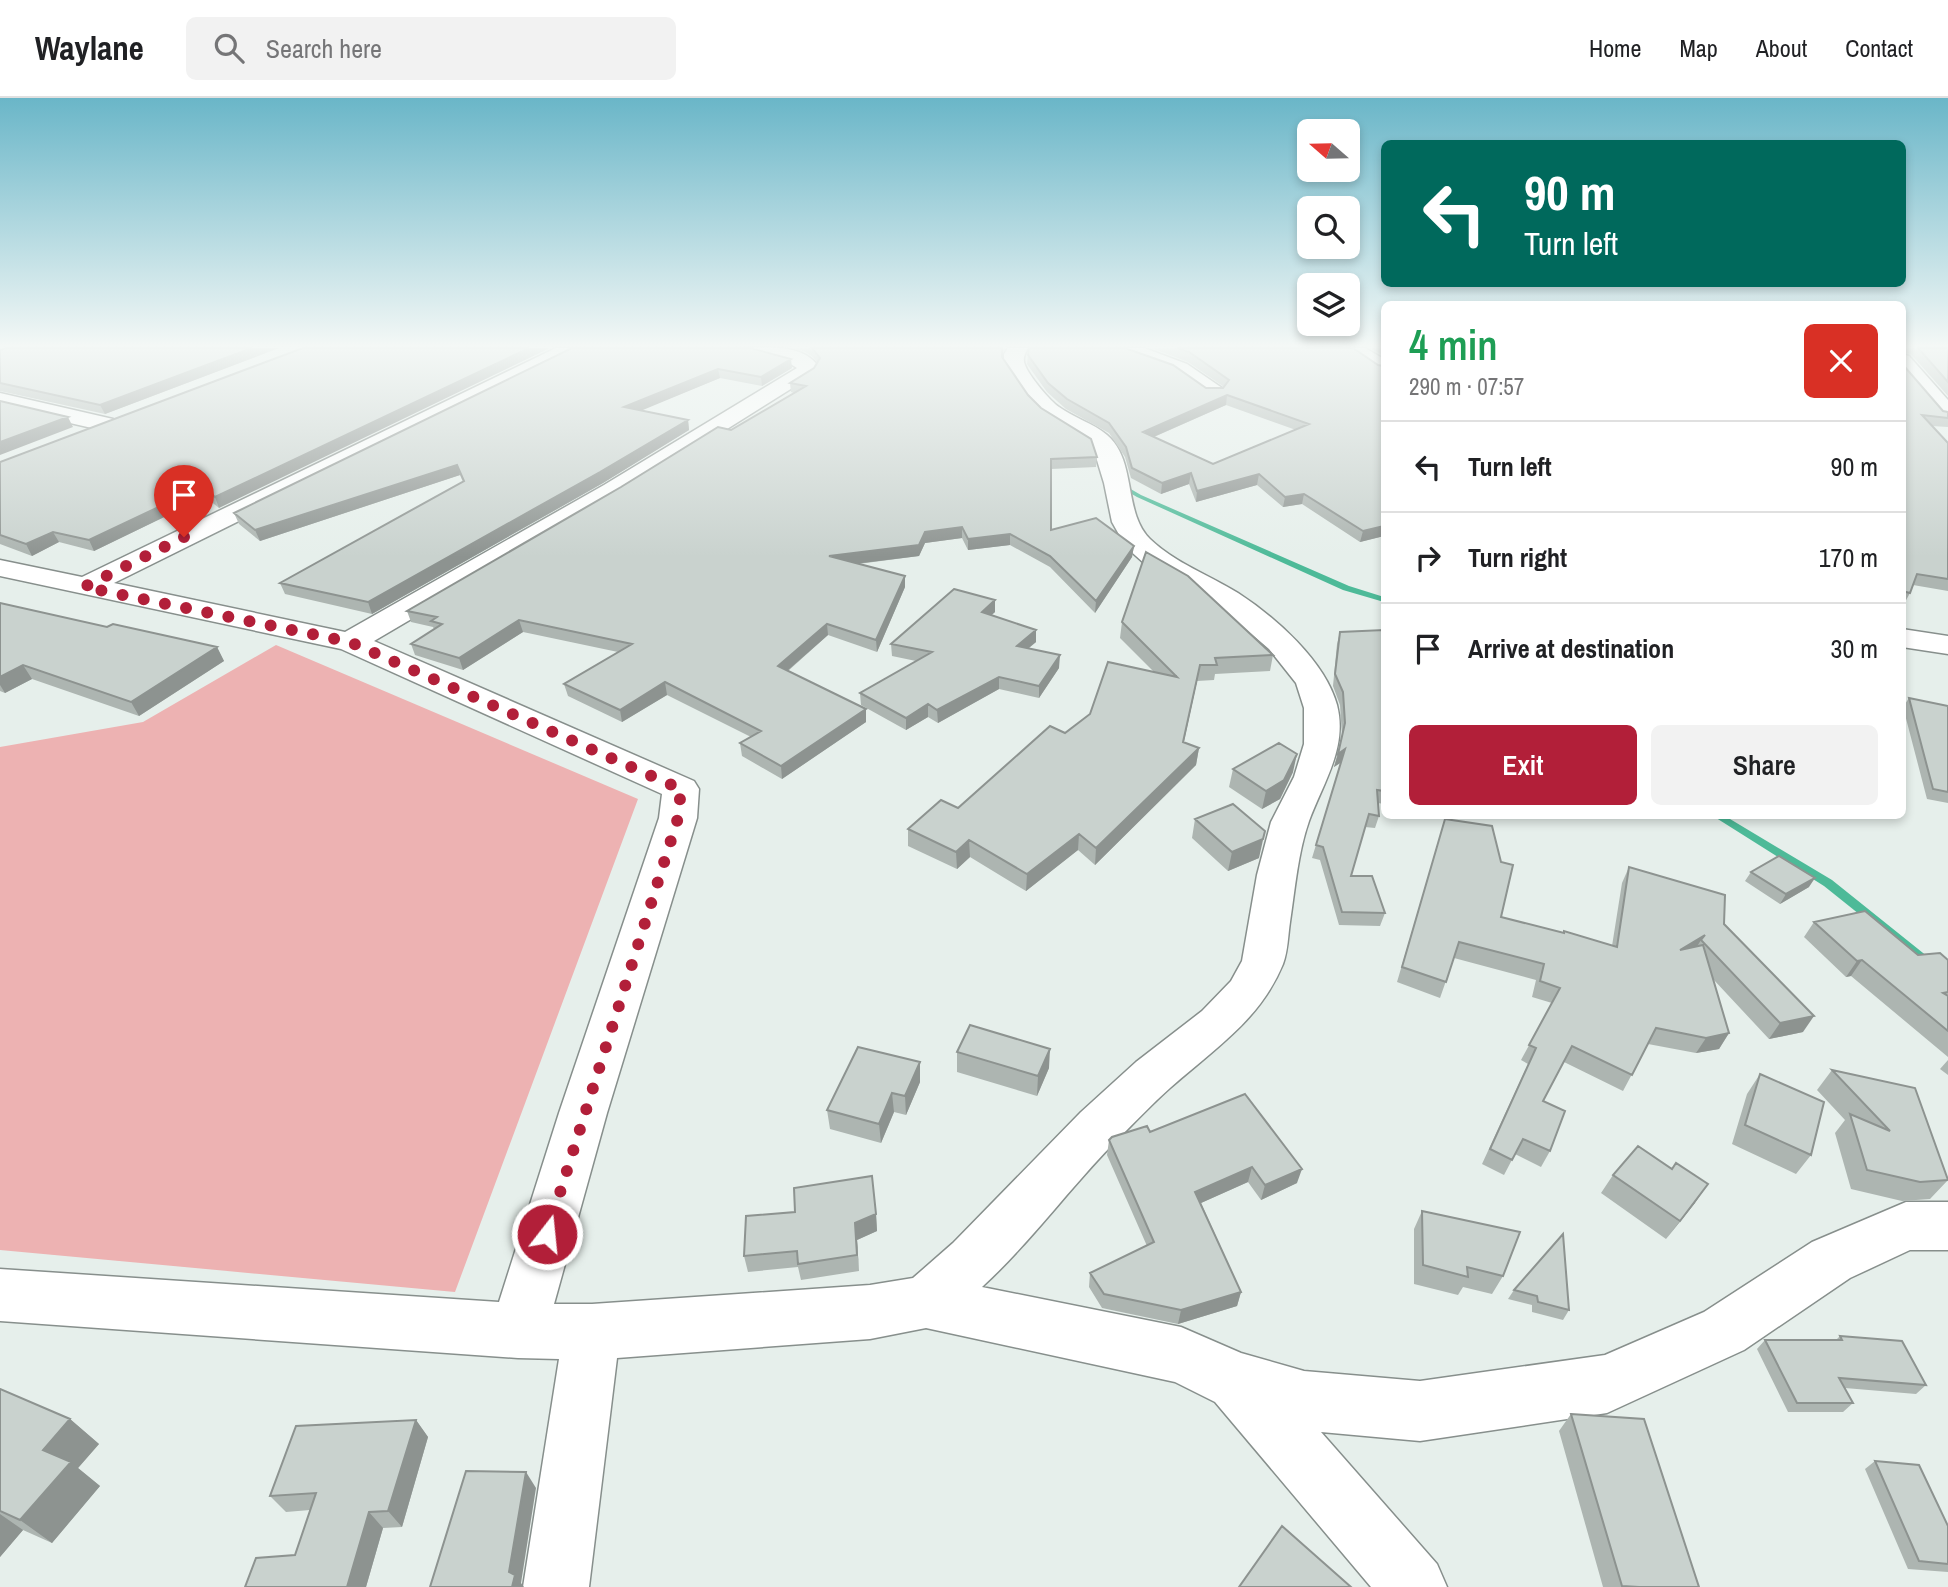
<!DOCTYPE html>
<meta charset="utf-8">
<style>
:root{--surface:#fff;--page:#f2f2f2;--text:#202124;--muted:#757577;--line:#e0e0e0;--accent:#b21f39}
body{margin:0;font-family:"Archivo Narrow",sans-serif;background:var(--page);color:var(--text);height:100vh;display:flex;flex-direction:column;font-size:26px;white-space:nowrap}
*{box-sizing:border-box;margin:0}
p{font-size:23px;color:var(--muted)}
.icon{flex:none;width:38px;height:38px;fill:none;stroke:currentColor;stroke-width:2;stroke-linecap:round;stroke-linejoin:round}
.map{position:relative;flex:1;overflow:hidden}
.side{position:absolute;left:1381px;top:203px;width:525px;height:518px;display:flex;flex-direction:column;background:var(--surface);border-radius:10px;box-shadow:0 4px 10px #0003}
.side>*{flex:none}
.banner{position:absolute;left:1381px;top:42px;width:525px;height:147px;border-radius:10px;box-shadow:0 4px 10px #0003;background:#00695c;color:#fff;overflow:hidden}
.needle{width:46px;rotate:290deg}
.tools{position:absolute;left:1297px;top:21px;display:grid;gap:14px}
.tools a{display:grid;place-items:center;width:63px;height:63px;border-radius:10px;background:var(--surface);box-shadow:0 4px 10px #0003;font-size:35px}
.pin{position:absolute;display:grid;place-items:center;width:60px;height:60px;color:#fff;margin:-72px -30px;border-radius:50% 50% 50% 0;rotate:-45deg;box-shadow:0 0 7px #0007}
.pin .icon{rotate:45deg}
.me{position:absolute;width:77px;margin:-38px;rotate:16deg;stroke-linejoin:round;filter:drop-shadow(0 0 5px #0008)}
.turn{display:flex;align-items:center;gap:24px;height:147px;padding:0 28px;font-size:32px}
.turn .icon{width:91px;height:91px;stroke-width:2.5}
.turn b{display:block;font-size:49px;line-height:60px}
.round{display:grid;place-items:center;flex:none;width:74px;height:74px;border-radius:10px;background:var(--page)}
.summary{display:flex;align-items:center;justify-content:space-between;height:119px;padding:0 28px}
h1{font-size:42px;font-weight:600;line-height:52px;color:#1e9e55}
.primary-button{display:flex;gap:14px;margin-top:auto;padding:14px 28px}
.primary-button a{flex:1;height:80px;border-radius:10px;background:var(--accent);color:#fff;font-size:28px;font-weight:600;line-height:80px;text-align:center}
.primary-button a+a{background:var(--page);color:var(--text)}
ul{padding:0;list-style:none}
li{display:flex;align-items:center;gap:21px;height:91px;padding:0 28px;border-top:2px solid var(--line)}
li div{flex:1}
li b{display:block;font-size:26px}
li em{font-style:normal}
header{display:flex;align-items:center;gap:42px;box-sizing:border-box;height:98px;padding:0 35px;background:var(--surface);border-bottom:2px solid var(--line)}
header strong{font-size:33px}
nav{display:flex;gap:38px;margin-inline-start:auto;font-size:24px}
.search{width:490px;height:63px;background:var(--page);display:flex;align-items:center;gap:18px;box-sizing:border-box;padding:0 24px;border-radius:10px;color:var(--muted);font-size:26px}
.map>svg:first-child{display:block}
.green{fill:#edb2b2}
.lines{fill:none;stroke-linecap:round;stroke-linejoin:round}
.stream{fill:#4dba98;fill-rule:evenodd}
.minor-casing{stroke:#878f8c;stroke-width:3}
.minor{fill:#fff;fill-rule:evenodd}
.wall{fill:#adb5b1;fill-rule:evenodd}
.shaded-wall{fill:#8d9390}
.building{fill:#c9d2ce;stroke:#8d9390;stroke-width:2;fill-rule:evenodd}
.route{stroke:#b21f39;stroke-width:12;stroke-dasharray:0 21.6}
</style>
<header>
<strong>Waylane</strong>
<div class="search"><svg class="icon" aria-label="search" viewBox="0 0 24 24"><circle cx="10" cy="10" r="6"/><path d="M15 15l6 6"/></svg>Search here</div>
<nav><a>Home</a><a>Map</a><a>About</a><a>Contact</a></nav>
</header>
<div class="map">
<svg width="1948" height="1489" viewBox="0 0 1948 1489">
<rect width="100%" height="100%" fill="#e6efeb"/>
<path class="green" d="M276 547 638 701 455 1194 0 1152V649L143 624Z"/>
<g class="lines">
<path class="stream" d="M1118 386H1122L1141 397 1349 488 1384 499V504L1343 492 1137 399 1118 388Z
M1713 718H1725L1832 782 1948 875V885L1944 884 1824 788Z"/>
<defs>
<path id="minor" d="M556 250H582L579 254 114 485 345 534 604 387 797 270 789 265 742 254 739 250C764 250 802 245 818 268L813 277 622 397 374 543 694 683 699 691 697 720 607 1015 554 1206H592L870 1187 913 1180 953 1145 1081 1014 1136 964 1202 913 1231 883 1242 863 1257 777 1271 724 1294 679 1304 646V610L1296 585 1269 551 1220 509 1146 467 1126 449 1112 424 1104 385 1093 349 1042 318 1030 305 1004 267V256L1008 250H1028C1025 255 1022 261 1025 267 1029 278 1050 303 1059 309 1074 320 1093 325 1107 337 1137 362 1123 415 1150 441 1175 465 1209 477 1238 495 1275 519 1325 563 1337 607 1348 649 1323 685 1309 723 1298 754 1295 791 1290 824 1288 837 1288 853 1283 866 1260 922 1214 951 1170 990 1152 1006 1135 1024 1118 1041 1071 1088 1031 1144 982 1189L1181 1229 1241 1255 1304 1273 1420 1283 1605 1257 1704 1214 1812 1144 1906 1104H1948V1152H1910L1850 1180 1744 1252 1607 1315 1420 1343 1321 1334 1437 1466 1447 1489H1371L1215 1304 1175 1284 926 1230 870 1241 617 1260 589 1489H523L559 1261 518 1260 0 1223V1171L499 1204 559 1015 659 720 662 696 341 551 0 478V462L82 479Z
M1115 250H1144L1187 266 1225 292 1222 297H1206L1173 274 1118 254Z
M1341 250H1365L1384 261V276L1377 274Z
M1902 256 1909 258 1948 302V323L1940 321 1902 275Z
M0 295 113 321 116 326 113 331 105 333 0 309Z
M1902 531 1948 538V556L1902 549Z"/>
</defs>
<use href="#minor" class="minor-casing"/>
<use href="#minor" class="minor"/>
</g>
<path class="wall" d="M279 250 105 316 0 293V252Z
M303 250 219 410 209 402 197 408 191 406 94 453 59 444 32 458 0 446V364Z
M572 250 792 270 762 288 720 280 641 312 688 322 689 332 603 385 372 516 285 496 280 485 463 384 460 377 260 443 239 426 234 415Z
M792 250H1006L1002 255V259L1028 297 1041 310 1097 359 1096 369 1051 371V432L1134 448 1132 459 1095 515 1050 469 1010 447 968 452 962 440 925 445 919 458 858 466 905 478V489L877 554 828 537 788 573 866 611V624L782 681 742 658 740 645 751 639 667 597 622 624 568 598 564 586 618 554 523 534 463 572 415 557 411 546 434 531 433 529 411 524 407 513 731 332 794 295 791 294 790 285 814 270 817 264 813 259 804 253Z
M1152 250H1353L1384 438 1360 444 1302 406 1283 409 1257 387 1196 404 1189 386 1161 396 1131 380 1125 359 1109 335 1066 311 1047 294 1027 266 1028 257 1206 290H1223L1224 289 1188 264ZM1226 307 1296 332 1213 366 1154 339Z
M1370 250H1384V258Z
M1902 250H1948V298L1911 256 1905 255 1904 268 1948 320V329L1932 328 1948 345V493L1913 487 1910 495 1904 506H1902Z
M995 502V514L991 517 1036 532V544L1028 551 1059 570 1039 600 999 591 938 625 928 619 906 632 861 607 860 595 916 563 892 558 891 546Z
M0 505 107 529 217 549 224 563 139 618 32 581 5 595 0 593Z
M1122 524 1273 557 1270 573 1215 576 1214 582 1197 583 1184 644 1199 650 1196 667 1095 767 1078 752 1026 793 970 759 957 771 908 748V731L958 710 1154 574 1120 540Z
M1384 532V706L1378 705 1379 718 1375 730 1365 729 1351 778 1385 815 1380 828 1339 827 1320 762 1312 760 1341 664 1334 669 1342 638 1340 607 1333 588 1337 546 1340 534Z
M1909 600 1948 608V705L1927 701 1903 609Z
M1233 671 1293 674 1280 701 1262 711 1229 689Z
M1195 721 1259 760 1228 773 1192 740Z
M1445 721 1501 819 1612 848 1622 785 1629 769 1724 826 1803 934 1769 941 1713 881 1729 935 1719 951 1696 955 1648 946 1623 993 1564 964 1543 1003 1550 1053 1541 1069 1515 1056 1504 1077 1482 1066 1528 966 1521 962 1552 905 1532 899 1536 882 1454 860 1440 900 1397 884Z
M1751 774 1809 789 1780 806 1745 783Z
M1814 824 1918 857 1948 862V959L1851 878 1846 879 1804 839Z
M957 954 1049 970 1037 998 957 974Z
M1948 962V977L1940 971Z
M920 964V984L906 1017 894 1014 881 1045 830 1031 827 1012Z
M1832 972 1948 1082 1930 1101 1902 1103 1851 1091 1835 1035 1845 1022 1817 992Z
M1760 976 1811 1057 1796 1076 1732 1046 1747 996Z
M1150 1034 1297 1085 1261 1102 1248 1084 1201 1105 1241 1194 1237 1208 1178 1226 1102 1210 1089 1189 1090 1175 1147 1148 1107 1057 1109 1042Z
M1613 1077 1695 1105 1666 1141 1601 1095Z
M1422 1113 1503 1178 1492 1196 1463 1189 1458 1197 1414 1186V1131Z
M876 1116 877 1133 857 1142 859 1173 801 1182 798 1169 748 1174 744 1158Z
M1563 1136 1569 1212 1563 1222 1532 1214V1207L1508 1201 1514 1192Z
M1840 1238 1926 1287 1916 1296 1845 1290 1853 1305 1843 1314H1788L1757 1251 1765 1242H1836Z
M0 1291 70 1321 99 1346 78 1370 100 1388 52 1445 23 1432 0 1459Z
M1571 1316 1699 1489H1603L1559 1333Z
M416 1322 428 1339 402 1429 383 1430 366 1489H245L295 1457 310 1412 286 1414 270 1398Z
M1875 1363 1948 1428V1474L1908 1471 1865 1371Z"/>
<path class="shaded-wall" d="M252 250H279L105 316 100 307Z
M529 250H550L219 410 215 399Z
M791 261 792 270 762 288 761 279Z
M718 271 720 280 626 319 624 309Z
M1227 297 1226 307 1142 344 1143 334Z
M68 319 73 329 0 357V344Z
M688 322 689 332 603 385 372 516 368 504Z
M457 367 460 377 260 443 255 432Z
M1191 375 1189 386 1161 396 1162 385Z
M1259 376 1257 387 1196 404 1197 393Z
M205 391 209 402 197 408 192 397Z
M186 396 191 406 94 453 89 442Z
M1304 396 1302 406 1283 409 1285 399Z
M1384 428V438L1360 444 1363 433Z
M962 429V440L925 445 919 458 830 469 829 458 925 434Z
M53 434 59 444 32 458 26 446Z
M1010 436V447L968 452V441Z
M1134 448 1132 459 1095 515 1096 503Z
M905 478V489L877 554 876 542Z
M995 502V514L982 526V514Z
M519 522 523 534 463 572 459 560Z
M827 526 828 537 779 580 778 568Z
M1036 532V544L1016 560 1017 548Z
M217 549 224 563 139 618 131 604Z
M1060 557 1059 570 1039 600V588Z
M23 567 32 581 5 595 0 587V579Z
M1200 567 1197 583 1180 660 1183 644Z
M999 579V591L938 625 937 612Z
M665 584 667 597 622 624 620 612Z
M928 606V619L906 632V620Z
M866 611V624L782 681 781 668Z
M1199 650 1196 667 1095 767 1096 750Z
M1345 651 1342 664 1334 669 1338 656Z
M1297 656 1293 674 1280 701 1262 711 1266 693Z
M1265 733 1259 760 1228 773 1232 754Z
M1079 736 1078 752 1026 793 1027 776Z
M969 742 970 759 957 771 956 754Z
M1815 780 1809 789 1780 806 1786 796Z
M1705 837 1701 842 1693 855 1680 852Z
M1862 862 1851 878 1846 879 1857 863Z
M1814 918 1803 934 1769 941 1780 925Z
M1729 935 1719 951 1696 955 1706 940Z
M1050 951 1049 970 1037 998 1038 978Z
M920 964V984L906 1017 905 998Z
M892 995 894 1014 881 1045 879 1026Z
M1252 1069 1248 1084 1192 1109 1195 1094Z
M1302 1071 1297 1085 1261 1102 1265 1087Z
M1708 1086 1695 1105 1666 1141 1680 1123Z
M876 1116 877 1133 857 1142 859 1173 855 1125Z
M1241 1194 1237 1208 1178 1226 1181 1212Z
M70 1321 99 1346 78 1370 100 1388 52 1445 20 1422 43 1352Z
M416 1322 428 1339 402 1429 388 1413Z
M526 1374 536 1390 521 1485 524 1489H512L509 1474Z
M369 1414 383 1430 366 1489H347Z
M0 1416 23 1432 0 1459Z"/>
<path class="building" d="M6 250H252L100 307 0 285V252Z
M303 250H529L215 399 205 391 192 397 186 396 89 442 53 434 26 446 0 437V364Z
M572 250H750L791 261 761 279 718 271 624 309 688 322 600 374 368 504 280 485 464 383 457 367 255 432 234 415Z
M812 250H1002V259L1028 297 1041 310 1091 341 1097 359 1051 361V432L1096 420 1134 448 1096 503 1050 458 1010 436 968 441 962 429 925 434 919 447 829 458 905 478 876 542 827 526 778 568 866 611 781 668 740 645 761 633 665 584 620 612 564 586 632 546 519 522 459 560 411 546 442 526 431 523 437 519 407 513 621 389 718 329 731 332 806 288 790 285 814 270 820 260Z
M1029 250H1125L1173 267 1206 290H1223L1229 282 1189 254 1177 250H1353L1378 267 1384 268V428L1363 433 1304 396 1285 399 1259 376 1197 393 1191 375 1162 385 1132 370 1126 349 1109 325 1067 301 1048 285 1028 257ZM1227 297 1309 326 1213 366 1143 334Z
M1902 250H1905L1904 268 1943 313 1948 314V320L1922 317 1948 345V481L1917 476 1910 495 1902 493Z
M1918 250H1948V284Z
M0 303 68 319 0 344Z
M1146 454 1188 478 1273 557 1215 560 1217 567H1200L1183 644 1199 650 1096 750 1079 736 1027 776 969 742 956 754 908 731 941 702 958 710 1050 628 1065 635 1090 616 1108 564 1177 579 1122 524Z
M954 491 995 502 982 514 1036 532 1017 548 1060 557 1039 588 999 579 937 612 928 606 906 620 860 595 932 554 891 546Z
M0 505 107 529 113 526 217 549 131 604 23 567 0 579Z
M1384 532V693L1377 692 1379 718 1369 716 1351 778H1372L1385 815 1342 814 1323 749 1316 747 1345 651 1338 656 1345 625 1343 594 1335 576 1340 534Z
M1909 600 1948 608V694L1933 691Z
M1279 645 1297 656 1284 682 1266 693 1233 671Z
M1233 706 1265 733 1263 741 1232 754 1195 721Z
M1445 721 1492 728 1501 764 1513 767 1501 819 1564 835V833L1617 849 1629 769 1725 797 1724 826 1814 918 1780 925 1701 842 1705 837 1680 852 1703 847 1729 935 1706 940 1656 930 1632 977 1572 948 1543 1003 1565 1013 1550 1053 1523 1041 1512 1062 1490 1051 1536 950 1529 947 1560 890 1540 883 1544 866 1459 844 1446 884 1402 869Z
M1779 758 1815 780 1786 796 1751 774Z
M1865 813 1918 857 1940 855 1948 862V894L1943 895 1948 898V933L1862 862 1857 863 1814 824Z
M970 927 1050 951 1038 978 957 954Z
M858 949 920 964 905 998 892 995 879 1026 827 1012Z
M1832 972 1915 990 1948 1082 1920 1084 1867 1072 1850 1016 1890 1033Z
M1760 976 1824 1004 1811 1057 1745 1027Z
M1245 996 1302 1071 1265 1087 1252 1069 1195 1094 1241 1194 1181 1212 1104 1196 1090 1175 1154 1144 1109 1042 1112 1039 1147 1028 1150 1034Z
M1638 1048 1672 1071 1676 1065 1708 1086 1680 1123 1613 1077Z
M872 1078 876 1116 855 1125 857 1157 798 1166 797 1153 744 1158 746 1118 795 1114 794 1090Z
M1422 1113 1520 1134 1503 1178 1467 1169 1468 1179 1423 1167Z
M1563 1136 1569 1212 1538 1204 1537 1198 1514 1192Z
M1840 1238 1902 1243 1926 1287 1839 1280 1853 1305H1797L1765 1242H1842Z
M0 1291 70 1321 43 1352 71 1364 20 1422 0 1413Z
M1571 1316 1644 1321 1699 1489H1639L1622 1488Z
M416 1322 388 1413 369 1414 347 1489H245L256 1460 295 1457 316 1395 270 1398 296 1328Z
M1875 1363 1919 1367 1948 1428V1466L1919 1463Z
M466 1373 526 1374 509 1474 515 1477 512 1489H430Z
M1282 1428 1351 1489H1239Z"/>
<linearGradient id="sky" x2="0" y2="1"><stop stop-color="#6ab6c8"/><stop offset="0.54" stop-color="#f4f8f6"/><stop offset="1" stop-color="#f4f8f6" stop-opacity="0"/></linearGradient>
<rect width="1948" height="459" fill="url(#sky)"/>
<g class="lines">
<path class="route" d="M184 439 84 489 350 544 681 691 678 720 547 1136"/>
</g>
</svg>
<div class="tools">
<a><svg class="needle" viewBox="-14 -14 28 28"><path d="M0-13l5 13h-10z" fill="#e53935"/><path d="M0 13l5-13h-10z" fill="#757577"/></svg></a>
<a><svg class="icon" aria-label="search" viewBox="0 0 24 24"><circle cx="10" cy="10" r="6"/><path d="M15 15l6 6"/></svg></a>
<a><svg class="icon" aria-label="layers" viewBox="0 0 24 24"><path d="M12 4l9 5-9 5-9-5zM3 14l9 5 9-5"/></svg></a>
</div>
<div class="pin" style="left:184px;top:439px;background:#d93025"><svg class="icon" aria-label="arrive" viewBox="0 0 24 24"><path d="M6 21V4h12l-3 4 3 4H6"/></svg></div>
<svg class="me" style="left:547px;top:1136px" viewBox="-20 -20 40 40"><circle r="17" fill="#b21f39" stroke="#fff" stroke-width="3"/><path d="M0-11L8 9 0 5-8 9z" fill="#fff"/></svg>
<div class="banner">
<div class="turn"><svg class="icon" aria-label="left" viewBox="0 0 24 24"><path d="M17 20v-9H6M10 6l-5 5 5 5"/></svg><div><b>90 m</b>Turn left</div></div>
</div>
<section class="side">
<div class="summary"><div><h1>4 min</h1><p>290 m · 07:57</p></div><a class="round" style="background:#d93025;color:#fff"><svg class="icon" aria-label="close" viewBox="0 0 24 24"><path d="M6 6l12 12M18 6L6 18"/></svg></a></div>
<ul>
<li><svg class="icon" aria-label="left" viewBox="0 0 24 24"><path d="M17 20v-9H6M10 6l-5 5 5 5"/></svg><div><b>Turn left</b></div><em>90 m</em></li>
<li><svg class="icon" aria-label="right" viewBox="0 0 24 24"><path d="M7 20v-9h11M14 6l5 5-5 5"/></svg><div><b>Turn right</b></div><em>170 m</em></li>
<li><svg class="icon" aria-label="arrive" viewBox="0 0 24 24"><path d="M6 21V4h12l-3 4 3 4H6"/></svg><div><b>Arrive at destination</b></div><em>30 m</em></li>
</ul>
<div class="primary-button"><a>Exit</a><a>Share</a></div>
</section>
</div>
